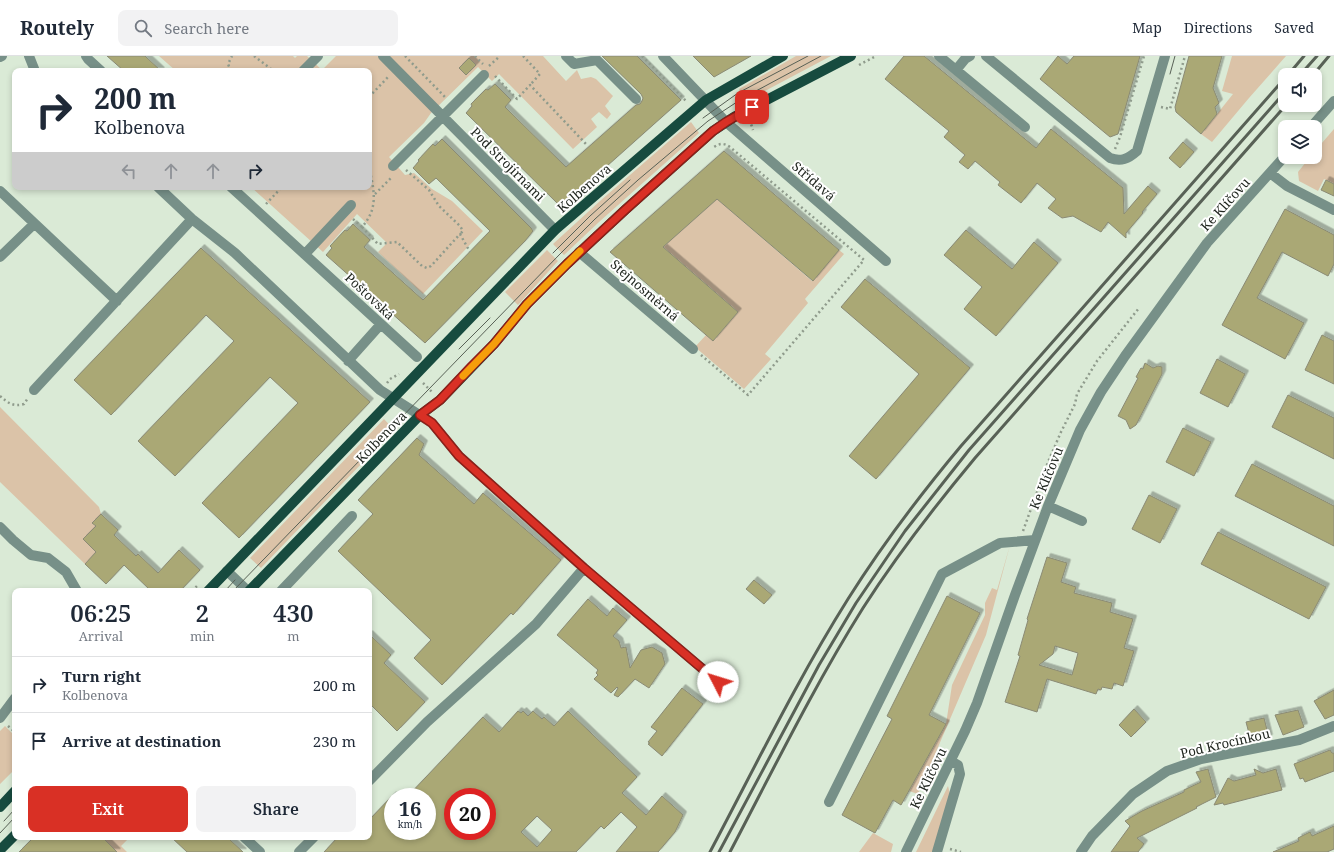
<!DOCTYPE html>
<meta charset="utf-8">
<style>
:root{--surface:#fff;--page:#f2f2f3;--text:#1f2937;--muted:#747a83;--line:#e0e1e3;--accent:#d93025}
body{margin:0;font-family:"Noto Serif",serif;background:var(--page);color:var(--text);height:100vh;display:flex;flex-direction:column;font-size:15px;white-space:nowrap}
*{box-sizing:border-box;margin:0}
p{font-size:13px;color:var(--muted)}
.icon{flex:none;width:22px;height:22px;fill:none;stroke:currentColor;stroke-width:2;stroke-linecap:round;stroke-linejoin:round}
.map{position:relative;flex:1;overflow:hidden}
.panel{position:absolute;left:12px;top:532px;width:360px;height:252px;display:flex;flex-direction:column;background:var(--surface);border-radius:8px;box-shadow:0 2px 6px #0003}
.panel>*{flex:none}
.hud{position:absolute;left:12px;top:12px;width:360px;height:122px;border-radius:8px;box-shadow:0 2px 6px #0003;background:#fff;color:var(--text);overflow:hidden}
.buttons{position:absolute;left:1278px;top:12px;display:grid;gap:8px}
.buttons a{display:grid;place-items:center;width:44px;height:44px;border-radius:8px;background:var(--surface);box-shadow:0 2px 6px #0003;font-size:20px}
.speed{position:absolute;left:384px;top:732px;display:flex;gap:8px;font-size:20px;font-weight:700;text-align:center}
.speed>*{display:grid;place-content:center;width:52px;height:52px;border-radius:50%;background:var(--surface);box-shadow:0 2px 6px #0003;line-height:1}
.speed small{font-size:10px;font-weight:400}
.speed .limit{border:6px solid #d22;background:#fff;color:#111}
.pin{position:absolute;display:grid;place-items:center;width:34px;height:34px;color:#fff;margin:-17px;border-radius:8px;box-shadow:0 2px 6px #0006}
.me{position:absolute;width:44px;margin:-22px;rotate:310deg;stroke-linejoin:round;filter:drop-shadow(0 0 3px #0008)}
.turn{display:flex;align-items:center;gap:14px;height:84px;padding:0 16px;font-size:18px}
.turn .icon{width:52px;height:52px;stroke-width:2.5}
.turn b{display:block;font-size:28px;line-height:34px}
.lanes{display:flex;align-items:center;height:38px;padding:0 16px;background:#0003;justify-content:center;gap:20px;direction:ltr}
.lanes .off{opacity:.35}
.eta{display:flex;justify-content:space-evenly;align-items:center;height:68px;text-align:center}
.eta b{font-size:24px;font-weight:600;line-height:28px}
.action{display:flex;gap:8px;margin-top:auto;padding:8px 16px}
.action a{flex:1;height:46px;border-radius:8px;background:var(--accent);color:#fff;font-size:16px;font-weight:600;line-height:46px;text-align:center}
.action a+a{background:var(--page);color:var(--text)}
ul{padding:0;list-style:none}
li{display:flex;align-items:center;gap:12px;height:56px;padding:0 16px;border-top:1px solid var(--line)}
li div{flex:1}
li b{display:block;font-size:15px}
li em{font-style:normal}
header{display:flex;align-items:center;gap:24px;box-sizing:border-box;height:56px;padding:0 20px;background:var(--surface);border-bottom:1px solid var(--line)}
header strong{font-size:19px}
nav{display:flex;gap:22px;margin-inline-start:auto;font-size:14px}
.search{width:280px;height:36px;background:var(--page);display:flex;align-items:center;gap:10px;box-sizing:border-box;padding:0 14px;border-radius:8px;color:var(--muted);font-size:15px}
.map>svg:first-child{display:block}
.green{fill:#dbc3a8;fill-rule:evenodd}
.building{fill:#aaa875;stroke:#8a8a74;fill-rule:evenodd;filter:url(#shadow)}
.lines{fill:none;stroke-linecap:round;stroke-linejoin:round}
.path{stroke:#8f9b8c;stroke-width:2.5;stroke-dasharray:2 3;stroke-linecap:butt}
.minor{stroke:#779088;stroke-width:10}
.major{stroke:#174b3f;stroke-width:10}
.tram{stroke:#586156;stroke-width:1}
.rail{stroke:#586156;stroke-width:3}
.route-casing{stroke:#8d1f18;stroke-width:10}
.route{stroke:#d93025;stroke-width:7}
.slow{stroke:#f59e0b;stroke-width:7}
.labels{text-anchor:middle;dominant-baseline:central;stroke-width:4;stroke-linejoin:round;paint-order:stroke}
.street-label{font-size:13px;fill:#222821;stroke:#fff}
</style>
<header>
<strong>Routely</strong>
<div class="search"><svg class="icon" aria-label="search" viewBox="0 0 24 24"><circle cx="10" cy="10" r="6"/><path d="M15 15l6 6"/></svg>Search here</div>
<nav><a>Map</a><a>Directions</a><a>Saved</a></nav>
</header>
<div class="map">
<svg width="1334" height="796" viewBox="0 0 1334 796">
<defs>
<filter id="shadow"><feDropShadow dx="3.5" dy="-3.5" stdDeviation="0" flood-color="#0004"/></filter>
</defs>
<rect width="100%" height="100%" fill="#daead6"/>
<path class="green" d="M159 0H293L295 2 297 0H307L322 14 336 0H543L566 25 577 14 581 23 591 21 596 23 613 40 605 50 611 58 607 63 599 56 591 63 597 71 573 93 499 18 492 25 478 11 431 57 424 67 389 101 405 119 414 117 432 133 452 145 483 175 423 238 378 196 387 187 357 158 323 196 251 131H369V15H176ZM469 2 476 9 466 19 459 12Z
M796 0H831L746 45 739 33Z
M1232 0H1286L1249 42 1212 86 1201 78 1233 38 1222 35Z
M691 66 699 77 599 166 564 199 553 188 600 145Z
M1334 73V128L1324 123 1318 135 1299 125 1298 116 1310 101H1315V95Z
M717 143 812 225 839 194 844 198 805 243 808 247 765 298 771 303 744 333 695 291 706 279 713 285 738 256 663 191Z
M547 194 558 205 518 249 505 236Z
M0 351 99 451 101 458 92 467 96 470V496L85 508 0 426Z
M384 363 394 374 261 512 250 502Z
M1010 489 986 579 918 738 909 735 946 668 952 629 985 559V547L992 532 997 534Z
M5 670 15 680V713L0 728V675Z
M948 730 950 738 933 796H916Z
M873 777 893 788 891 796H859Z
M101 781H130L121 790 127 796H117Z"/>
<path class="building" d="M107 0H145L161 15H124Z
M602 0H637L681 44 561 151 466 57 472 50 471 48 486 33 488 34 495 28 511 44 505 51 566 111 636 49 640 48 642 45 643 42 641 38Z
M693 0H751L714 21Z
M904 0H924L1036 92 1051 73 1123 132 1124 158 1148 130 1157 138 1142 156 1143 157 1126 177V182L1108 166 1101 176 1073 160 1062 162 1048 152 1056 143 1037 127 1021 147 998 129 1000 126 975 105 968 113 959 106 965 99 944 81 949 75 885 23Z
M1058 0 1067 8 1074 0H1140L1118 78 1110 81 1040 23Z
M1189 0H1222L1213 32 1219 47 1215 51 1217 58 1201 78 1176 56 1175 51Z
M469 2 476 9 466 19 459 12Z
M442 83 531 172 533 175 525 185 425 287 326 199 332 192 330 190 345 174 347 175 353 168 370 184 364 191 423 244 490 175 436 122 429 128 413 112 419 105 418 104 433 88 435 90Z
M1183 86 1194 96 1180 112 1169 102Z
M724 95 839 194 813 225 717 143 663 191 738 256 713 285 610 196Z
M1326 124 1334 128V140L1321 134Z
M1285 153 1334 179V208L1328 220 1282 196 1257 242 1304 267 1285 303 1222 269Z
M966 174 1012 213 1034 186 1058 207 996 280 964 253 982 231 944 199Z
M201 192 370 346 239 482 202 447 298 347 270 321 175 420 138 385 234 285 206 259 111 359 74 324Z
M865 223 970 312 876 423 849 400 919 318 841 251Z
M1322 279 1334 285V328L1305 314Z
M1217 303 1245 318 1228 351 1200 337Z
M1145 307 1153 312 1158 310 1162 311V318L1136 369 1130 373 1126 364 1118 360 1138 322 1136 321 1141 312 1143 313Z
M1288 339 1334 362V403L1272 371Z
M1183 372 1211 386 1194 420 1166 406Z
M417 382 424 388 419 399 474 448 483 437 561 504 513 559 511 557 442 629 414 602 431 584 338 495 373 458 358 444Z
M1252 408 1334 450V490L1235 440Z
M1149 439 1177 453 1160 487 1132 473Z
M101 458 118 474 114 479 136 500 138 498 158 517 179 494 200 514 180 535H151L124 509 106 528 85 508 96 496 83 483 96 470 92 467Z
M1218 476 1326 531 1309 563 1201 508Z
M1047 501 1067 507 1061 526 1076 531 1074 537 1112 547 1110 556 1133 563 1124 592 1134 595 1123 630 1114 627 1112 633 1102 631 1101 634 1098 633 1096 638 1047 623 1037 656 1005 646 1020 600 1018 599 1028 564 1027 563ZM1055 590 1078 597 1072 619 1039 609 1053 598Z
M754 524 772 539 764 548 746 533Z
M947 540 980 557 929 659 946 668 901 749 893 744 875 777 842 759 892 663 887 660Z
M588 543 607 560 613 552 627 564 613 580 619 585 621 592 626 591 630 612 641 594 652 591 662 597 665 608 649 632 635 623 618 641 614 639 618 632 617 631 611 637 594 623 598 619 596 617 598 614 557 579Z
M369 578 391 599 384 607 425 646 397 675 369 647Z
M682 632 703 648 662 700 648 688 650 687 648 686 657 675 651 671Z
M1334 634V659L1325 663 1314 645Z
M1134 653 1146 666 1131 681 1119 669Z
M1298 654 1304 671 1283 679 1275 659Z
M518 655 521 657 523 655 528 660 533 655 542 663 544 661 554 670 568 655 637 721 622 737 646 759 662 740 683 759 675 776 658 796H616L637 771 621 756 604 773 601 770 576 796H324L338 781H369V764L393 739V775H427V741H407L483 661 499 676ZM453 741H487V775H453ZM537 760 552 774 537 791 521 776Z
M1264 662 1269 682 1251 685 1246 666Z
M1330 694 1332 697H1334V715L1305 726 1303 722 1300 723 1294 708Z
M1208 713 1216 741 1196 751 1197 752 1137 782 1144 788 1138 796H1111L1130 770 1125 765 1142 755 1184 736V734L1201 726 1196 716Z
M1254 713 1263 717 1276 713 1282 734 1224 749 1223 747 1214 749 1228 722 1234 725 1256 719Z
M1334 770V793L1327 796H1273L1299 785 1298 782 1310 776 1312 780Z
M34 781H102L117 796H19Z
M171 781H227L243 796H187Z"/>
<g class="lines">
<path class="path" d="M254 0 271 13 263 15
M405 0 446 42
M475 0 483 8
M523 0 540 18 530 29
M642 0 686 45
M859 9 876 0
M489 10 500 0
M231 15 228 8 232 0
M495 20 517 43 530 29 586 88
M369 41 389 20
M1161 51 1170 53 1185 0
M753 64 751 68 753 74
M1115 93 1120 81 1144 0
M406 114 429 134 439 150 460 170 463 175 460 178
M375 138 392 121
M266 148 282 131
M353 163 362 171C379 152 374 134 369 111
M362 171 378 188 397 186 422 210 427 212 431 210 460 178 470 196
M701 299 748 339 864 204 730 91C724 87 720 87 714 91
M387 327 390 323 399 318
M423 327 433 337
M0 340C8 347 13 351 24 348L28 342
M1023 475 1048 406 1061 376 1075 348 1077 338 1097 305 1139 252
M192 535 197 530
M8 670 15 676
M950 793 961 796"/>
<path class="minor" d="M29 0 35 15
M86 0 88 3 101 15
M383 0 555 174
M566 0 574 8 597 4 636 43
M663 0 726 66 886 205
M939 0 1025 71
M986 0 1110 102C1121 106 1128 103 1137 95L1165 0
M0 1 2 0
M956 14 965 3 970 0
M303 15 318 0
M1311 71 1334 45
M393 110 484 19
M1270 117 1287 130 1334 154
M158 131 192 163 235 197 380 334 432 367 459 400 584 512 718 626
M231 131 417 301
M0 135 117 245
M579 196 693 293
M305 198 351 149
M0 201 34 168
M348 305 381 268
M34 334 192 163
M1048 450 1082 465
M0 471 13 484 31 499 48 502 66 516 77 535
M227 515 248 535
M281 535 352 460
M0 662 15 642
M369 725 427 666 536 568 584 512
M829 746 942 518 1000 487 1035 484
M244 781 260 796
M299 796 314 781
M906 796 965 675 977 647 1015 539 1048 450 1080 374 1101 336 1125 300 1207 187 1285 100
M937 796 960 718 958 709 951 705
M1081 796 1092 780 1133 738 1167 715 1201 703 1299 684 1334 670"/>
<path class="major" d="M208 535 555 174 706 44 783 0
M249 535 420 359 440 344 494 288 527 248 567 208 625 154 713 75 734 61 851 0
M0 751 15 735
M0 794 15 779"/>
<path class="tram" d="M1170 18 1175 0
M703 62 738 37 808 0
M553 197 590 160 630 124
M459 293 490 262
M225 535 235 524
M233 535 559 199 595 163 638 124 708 65 743 42 821 0
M4 765 15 753
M0 777 15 761"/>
<path class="rail" d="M1288 19 1304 0
M1300 19 1317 0
M1313 19 1329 0
M710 796C755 711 797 624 848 543 882 489 920 439 961 390L1285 22
M719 796 819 609 856 547 905 475 969 394 1285 36
M730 796C773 714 814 630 863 552 897 499 935 450 975 402L1286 49"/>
</g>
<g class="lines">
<defs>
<path id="route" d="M718 626 584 512 459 400 432 367 420 359 440 344 472 310 494 288 527 248 567 208 625 154 713 75 726 66 752 51"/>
</defs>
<use href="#route" class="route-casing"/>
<use href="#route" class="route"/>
<path class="slow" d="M463 320 494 288 527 248 580 195"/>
</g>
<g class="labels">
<g class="street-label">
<text transform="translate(508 108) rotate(45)">Pod Strojírnami</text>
<text transform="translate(814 125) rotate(41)">Střídavá</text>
<text transform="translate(584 132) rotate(-41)">Kolbenova</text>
<text transform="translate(1225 148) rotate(-48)">Ke Klíčovu</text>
<text transform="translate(645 234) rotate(41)">Stejnosměrná</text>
<text transform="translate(370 240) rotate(43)">Poštovská</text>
<text transform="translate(381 381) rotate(-46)">Kolbenova</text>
<text transform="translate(1046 422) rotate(-67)">Ke Klíčovu</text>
<text transform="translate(1225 687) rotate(-13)">Pod Krocínkou</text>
<text transform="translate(928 722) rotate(-64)">Ke Klíčovu</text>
</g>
</g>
</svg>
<div class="buttons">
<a><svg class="icon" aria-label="sound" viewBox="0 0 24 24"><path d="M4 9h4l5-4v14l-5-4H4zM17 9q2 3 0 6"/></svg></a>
<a><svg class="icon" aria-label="layers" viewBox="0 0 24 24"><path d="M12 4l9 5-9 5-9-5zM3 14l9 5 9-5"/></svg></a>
</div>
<div class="speed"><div>16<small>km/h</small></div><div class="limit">20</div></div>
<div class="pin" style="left:752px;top:51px;background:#d93025"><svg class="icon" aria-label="arrive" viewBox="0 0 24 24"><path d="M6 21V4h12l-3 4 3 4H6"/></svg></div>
<svg class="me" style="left:718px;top:626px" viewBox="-20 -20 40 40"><circle r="19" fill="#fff"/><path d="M0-13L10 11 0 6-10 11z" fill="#d93025"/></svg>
<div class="hud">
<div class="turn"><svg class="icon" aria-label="right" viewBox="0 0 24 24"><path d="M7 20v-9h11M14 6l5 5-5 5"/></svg><div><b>200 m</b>Kolbenova</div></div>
<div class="lanes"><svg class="icon off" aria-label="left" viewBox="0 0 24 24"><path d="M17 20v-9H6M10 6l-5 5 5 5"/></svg><svg class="icon off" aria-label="ahead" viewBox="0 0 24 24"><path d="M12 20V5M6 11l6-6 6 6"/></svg><svg class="icon off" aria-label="ahead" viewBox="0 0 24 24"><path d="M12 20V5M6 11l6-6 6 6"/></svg><svg class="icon" aria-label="right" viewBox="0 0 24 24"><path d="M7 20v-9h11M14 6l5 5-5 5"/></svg></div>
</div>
<section class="panel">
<div class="eta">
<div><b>06:25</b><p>Arrival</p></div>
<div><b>2</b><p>min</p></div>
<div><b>430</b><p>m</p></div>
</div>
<ul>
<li><svg class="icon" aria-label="right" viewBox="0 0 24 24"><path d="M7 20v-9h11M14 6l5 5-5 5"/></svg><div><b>Turn right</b><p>Kolbenova</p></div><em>200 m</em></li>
<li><svg class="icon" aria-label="arrive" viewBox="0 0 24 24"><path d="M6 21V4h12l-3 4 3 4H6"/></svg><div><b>Arrive at destination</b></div><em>230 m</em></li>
</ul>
<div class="action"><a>Exit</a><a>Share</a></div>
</section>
</div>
